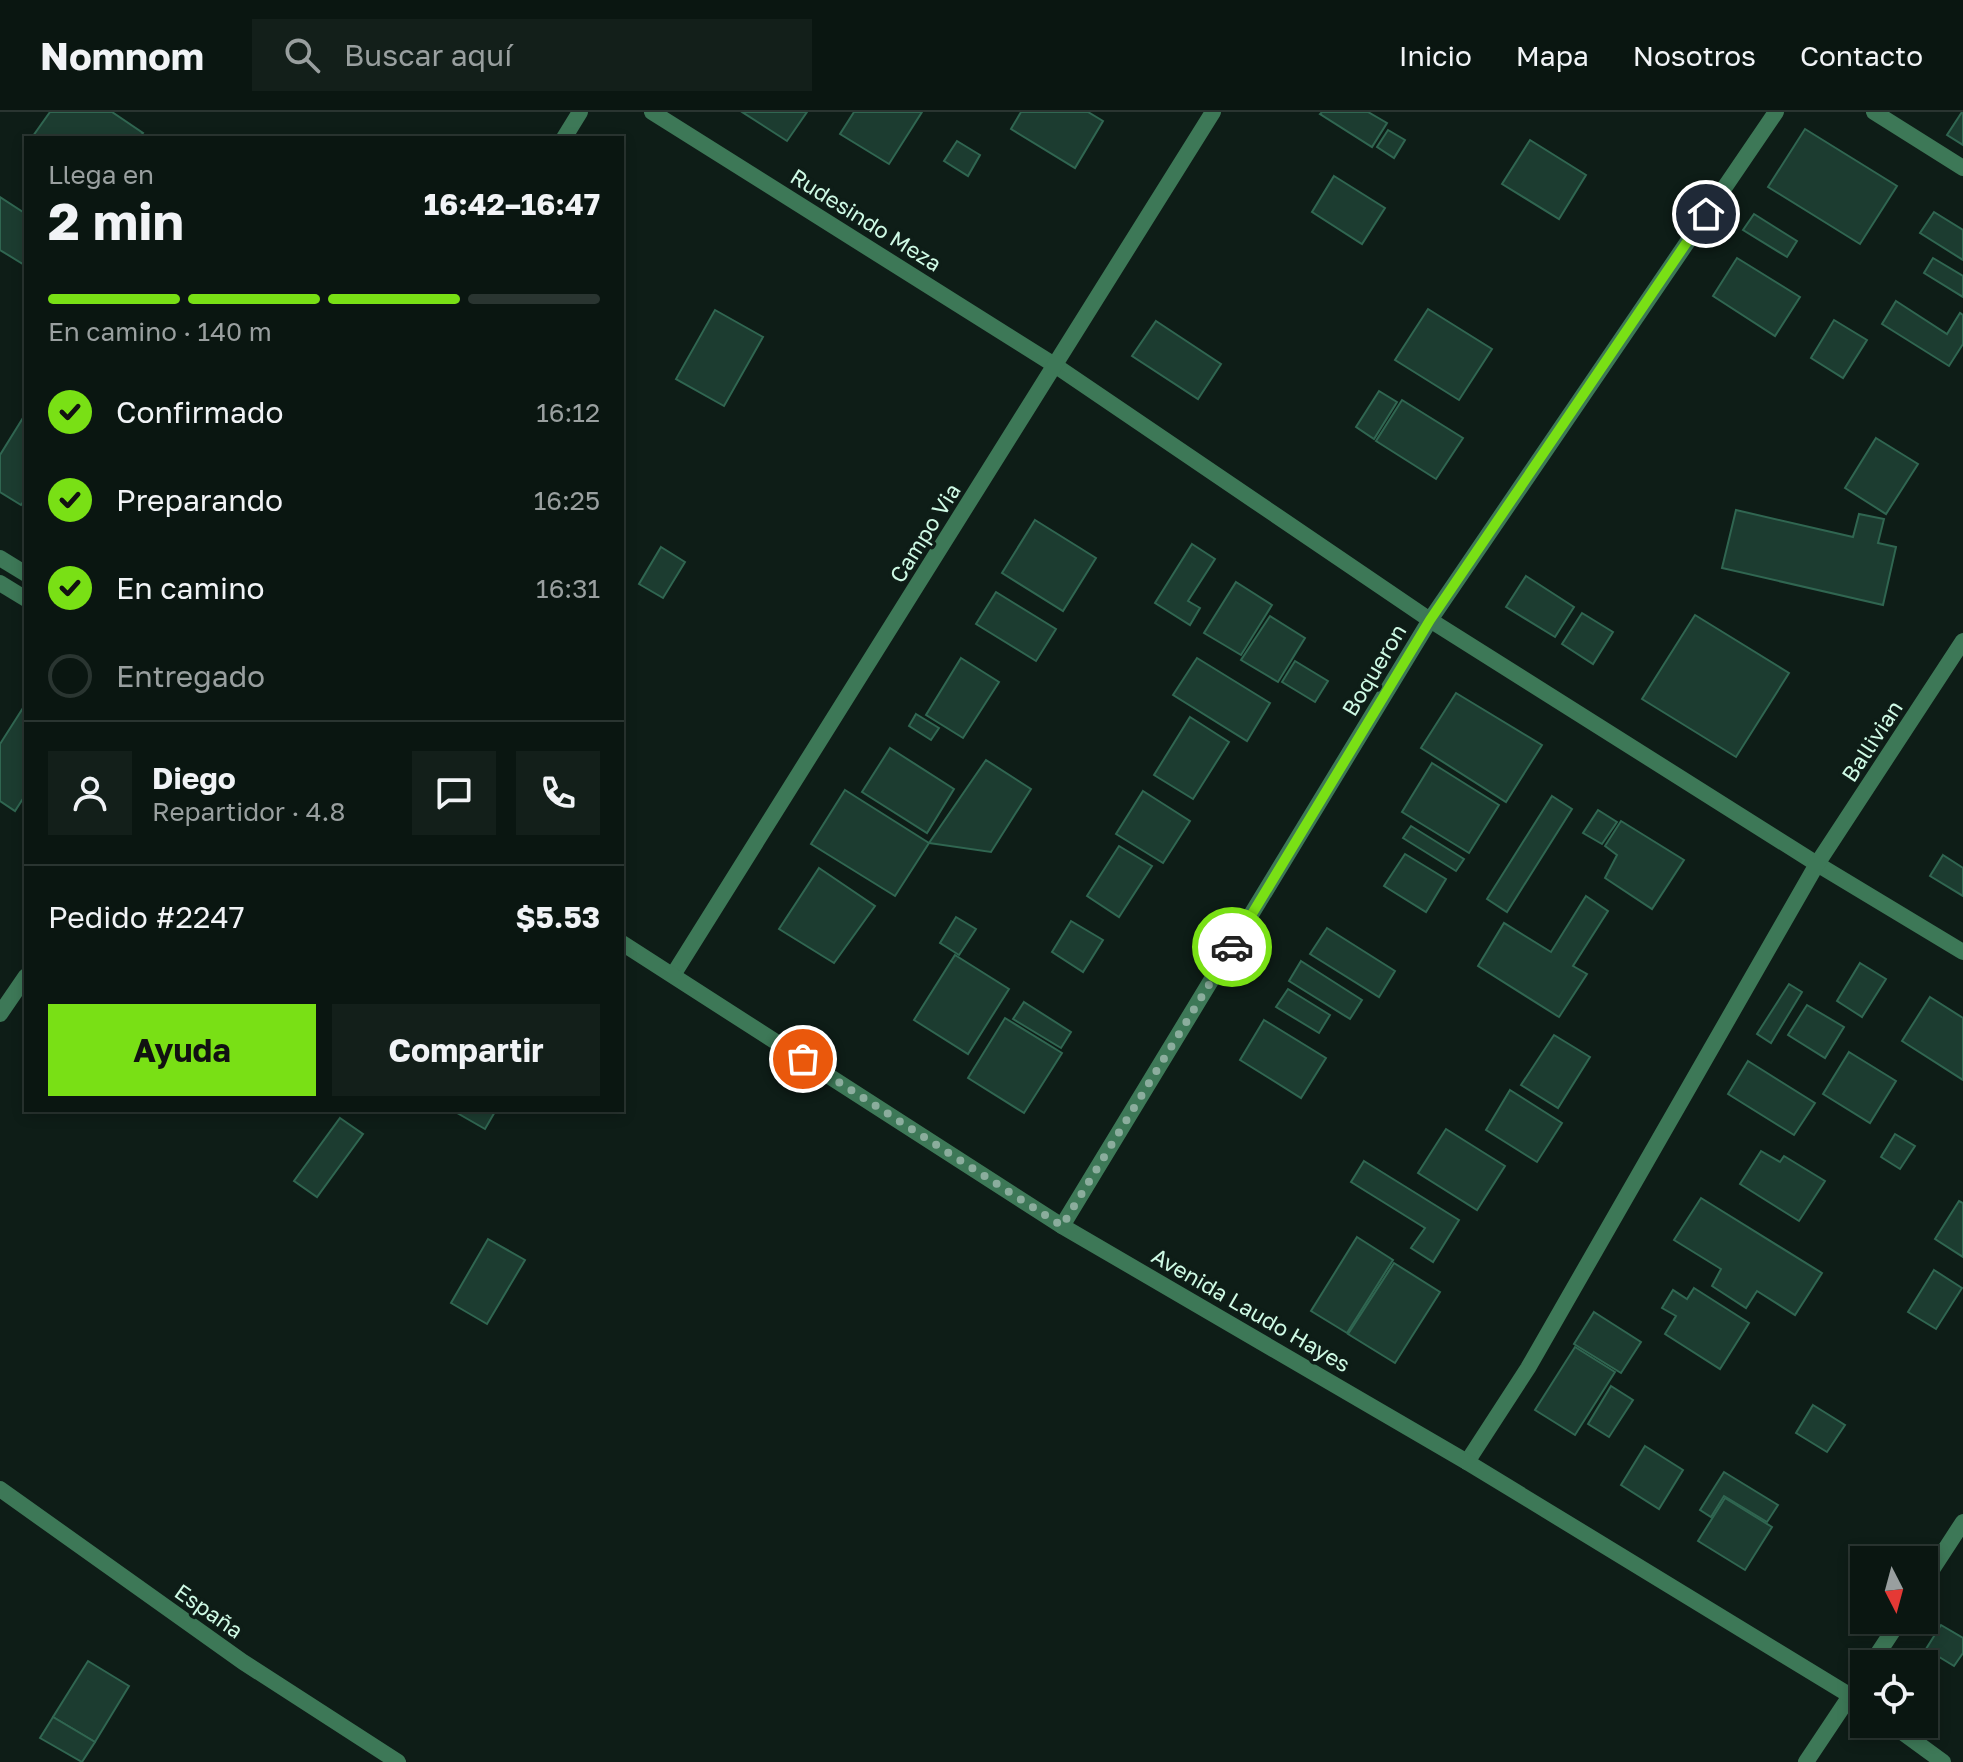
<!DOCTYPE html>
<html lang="es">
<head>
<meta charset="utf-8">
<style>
  :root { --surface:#0a1611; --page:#131f1a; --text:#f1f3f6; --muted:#999f9f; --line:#2a3531; --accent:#79e015 }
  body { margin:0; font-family:"Golos Text",sans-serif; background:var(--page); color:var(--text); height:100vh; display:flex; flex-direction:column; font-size:30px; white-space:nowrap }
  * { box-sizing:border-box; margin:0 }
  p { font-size:26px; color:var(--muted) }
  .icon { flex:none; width:44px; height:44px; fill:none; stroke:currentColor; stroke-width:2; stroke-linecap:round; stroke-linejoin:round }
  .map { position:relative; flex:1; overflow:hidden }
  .drawer { position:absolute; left:24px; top:24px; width:600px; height:976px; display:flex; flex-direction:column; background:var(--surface); border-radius:0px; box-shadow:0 4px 12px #0003,0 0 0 2px var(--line) }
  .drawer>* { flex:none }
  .needle { width:52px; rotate:174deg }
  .controls { position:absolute; left:1850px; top:1434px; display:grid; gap:16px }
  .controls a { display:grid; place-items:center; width:88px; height:88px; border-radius:0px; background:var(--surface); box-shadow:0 4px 12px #0003,0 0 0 2px var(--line); font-size:40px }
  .pin { position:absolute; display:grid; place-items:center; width:68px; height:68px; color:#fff; margin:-34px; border:4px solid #fff; border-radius:50%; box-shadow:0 2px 8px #0007 }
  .courier { position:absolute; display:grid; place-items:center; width:80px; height:80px; margin:-40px; border:6px solid #79e015; border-radius:50%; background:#fff; color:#222; box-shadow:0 2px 10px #0007 }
  .overview em { font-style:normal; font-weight:700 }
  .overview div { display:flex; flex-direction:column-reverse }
  .overview { display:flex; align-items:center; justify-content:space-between; height:136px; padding:0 24px }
  h1 { font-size:52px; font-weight:700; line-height:60px }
  .bar { display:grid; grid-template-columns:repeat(4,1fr); gap:12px 8px; align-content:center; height:96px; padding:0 24px }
  .bar i { height:10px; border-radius:6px; background:var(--line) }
  .bar .active { background:var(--accent) }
  .bar p { grid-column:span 4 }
  .line { display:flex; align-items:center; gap:20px; padding:0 24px; border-top:2px solid var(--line) }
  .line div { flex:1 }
  .round { display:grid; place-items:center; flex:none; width:84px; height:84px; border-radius:0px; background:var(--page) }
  ol { padding:0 24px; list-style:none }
  li { display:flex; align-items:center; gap:24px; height:88px }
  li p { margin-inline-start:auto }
  li .icon { padding:8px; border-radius:50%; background:var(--accent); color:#111; stroke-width:4 }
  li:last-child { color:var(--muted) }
  li i { width:44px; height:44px; border:4px solid var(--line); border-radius:50% }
  .button { display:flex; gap:16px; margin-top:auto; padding:16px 24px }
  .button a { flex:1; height:92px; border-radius:0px; background:var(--accent); color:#111; font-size:32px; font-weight:700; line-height:92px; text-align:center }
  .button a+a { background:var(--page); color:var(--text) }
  header { display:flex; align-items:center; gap:48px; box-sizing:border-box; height:112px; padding:0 40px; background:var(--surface); border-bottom:2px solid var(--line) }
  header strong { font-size:38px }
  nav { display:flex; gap:44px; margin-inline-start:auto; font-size:28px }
  .search { width:560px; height:72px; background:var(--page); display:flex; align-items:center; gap:20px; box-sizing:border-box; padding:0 28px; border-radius:0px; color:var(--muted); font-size:30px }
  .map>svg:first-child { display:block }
  .building { fill:#1c3c30; stroke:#306651; stroke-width:2 }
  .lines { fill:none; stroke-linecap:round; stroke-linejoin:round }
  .service { stroke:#3d7857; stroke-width:16 }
  .minor { stroke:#3d7857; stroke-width:16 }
  .tertiary { stroke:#3d7857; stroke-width:16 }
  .done { stroke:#8bad9d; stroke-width:8; stroke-dasharray:0 14.4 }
  .route { stroke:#79e015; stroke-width:10 }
  .labels { text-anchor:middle; stroke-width:7; stroke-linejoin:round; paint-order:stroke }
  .street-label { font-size:22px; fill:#cffae5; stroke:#0e1d17 }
</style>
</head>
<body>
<header>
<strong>Nomnom</strong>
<div class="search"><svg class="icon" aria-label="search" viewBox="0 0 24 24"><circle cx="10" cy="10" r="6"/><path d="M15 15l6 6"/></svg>Buscar aquí</div>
<nav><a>Inicio</a><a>Mapa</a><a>Nosotros</a><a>Contacto</a></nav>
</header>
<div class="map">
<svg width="1963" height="1650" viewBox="0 0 1963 1650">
  <rect width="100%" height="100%" fill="#0e1d17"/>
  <g class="building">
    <path d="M50 0H112L143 21 139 26H36L33 24Z"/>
    <path d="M742 0H807L787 29Z"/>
    <path d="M854 0H922L889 52 840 22Z"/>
    <path d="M1021 0H1088L1103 9 1075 56 1011 17Z"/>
    <path d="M1322 0H1368L1387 11 1372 35 1320 2Z"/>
    <path d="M1962 0H1963V33L1947 23Z"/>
    <path d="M1805 17 1897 74 1860 132 1768 75Z"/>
    <path d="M1388 18 1405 28 1394 46 1377 35Z"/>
    <path d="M1530 28 1586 63 1559 107 1502 72Z"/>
    <path d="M957 29 980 43 968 64 944 49Z"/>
    <path d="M1334 64 1385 96 1362 132 1312 100Z"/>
    <path d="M0 85 26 102V154L0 138Z"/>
    <path d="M1934 100 1963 118V148L1920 121Z"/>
    <path d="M1754 102 1797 129 1787 145 1743 118Z"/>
    <path d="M1737 146 1800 185 1775 224 1713 184Z"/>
    <path d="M1933 146 1963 164V185L1924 161Z"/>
    <path d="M1896 189 1947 222 1960 201 1963 203V232L1949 254 1882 212Z"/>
    <path d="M1428 197 1492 237 1459 288 1395 248Z"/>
    <path d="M715 198 763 225 724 294 676 267Z"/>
    <path d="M1834 208 1867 228 1843 266 1811 246Z"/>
    <path d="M1156 209 1221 252 1198 287 1132 244Z"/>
    <path d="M1379 279 1397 290 1374 327 1356 315Z"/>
    <path d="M1402 288 1463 326 1436 367 1376 329Z"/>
    <path d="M26 301V386L21 393 0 380V343Z"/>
    <path d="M1876 326 1918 352 1886 402 1845 376Z"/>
    <path d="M1736 398 1853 425 1859 402 1884 407 1878 431 1896 435 1883 493 1722 456Z"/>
    <path d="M1035 408 1096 446 1063 499 1002 461Z"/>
    <path d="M1192 432 1215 447 1188 489 1200 496 1190 513 1155 491Z"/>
    <path d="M661 435 685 450 663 486 639 472Z"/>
    <path d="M1526 464 1574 495 1555 525 1506 495Z"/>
    <path d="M1236 470 1272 493 1241 543 1204 521Z"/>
    <path d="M996 480 1056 517 1036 549 976 512Z"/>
    <path d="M1582 501 1613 520 1593 552 1562 532Z"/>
    <path d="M1695 503 1789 561 1736 645 1642 587Z"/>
    <path d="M1270 504 1305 526 1278 570 1241 548Z"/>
    <path d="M961 546 999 570 963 626 926 603Z"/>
    <path d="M1197 546 1270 591 1247 629 1173 583Z"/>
    <path d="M1295 549 1328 569 1315 590 1282 570Z"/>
    <path d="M1456 581 1542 633 1506 690 1421 636Z"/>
    <path d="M23 596 26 597V682L15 699 0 689V632Z"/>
    <path d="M916 602 939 616 931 628 909 614Z"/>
    <path d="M1190 605 1229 630 1193 687 1154 663Z"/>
    <path d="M890 636 954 677 927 721 862 680Z"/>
    <path d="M986 648 1031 677 991 740 929 731Z"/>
    <path d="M1432 651 1499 693 1469 741 1402 700Z"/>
    <path d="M845 678 929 731 895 784 811 732Z"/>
    <path d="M1143 679 1190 709 1163 751 1116 722Z"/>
    <path d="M1552 684 1572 697 1507 800 1487 787Z"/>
    <path d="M1598 698 1617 710 1602 732 1583 721Z"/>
    <path d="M1621 709 1684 748 1652 797 1605 766 1617 743 1605 734Z"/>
    <path d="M1411 714 1464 747 1456 759 1403 726Z"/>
    <path d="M1119 734 1152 754 1119 805 1087 784Z"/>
    <path d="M1405 742 1446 767 1426 800 1384 774Z"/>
    <path d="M1943 743 1963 756V784L1930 764Z"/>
    <path d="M819 756 875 794 834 851 779 817Z"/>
    <path d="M1586 784 1608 799 1573 854 1587 862 1559 905 1478 854 1504 811 1551 840Z"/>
    <path d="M956 805 976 817 959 843 940 831Z"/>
    <path d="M1071 809 1103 828 1083 860 1052 840Z"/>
    <path d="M1327 816 1395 859 1379 885 1310 842Z"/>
    <path d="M955 843 1009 877 968 942 914 908Z"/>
    <path d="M1301 849 1362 888 1350 907 1289 869Z"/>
    <path d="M1860 851 1886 867 1862 905 1837 889Z"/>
    <path d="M1789 872 1802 880 1771 931 1757 922Z"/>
    <path d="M1288 877 1330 903 1319 921 1276 895Z"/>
    <path d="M1930 885 1963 906V968L1902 929Z"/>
    <path d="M1024 890 1071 920 1061 936 1013 907Z"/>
    <path d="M1807 893 1844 915 1825 946 1788 923Z"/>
    <path d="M1005 906 1062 941 1024 1001 968 966Z"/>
    <path d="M1264 908 1326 946 1301 986 1240 948Z"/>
    <path d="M1554 923 1590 945 1558 996 1521 973Z"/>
    <path d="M1849 940 1896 969 1870 1011 1823 982Z"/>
    <path d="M1748 949 1815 991 1794 1023 1728 982Z"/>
    <path d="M1510 978 1562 1011 1537 1050 1486 1018Z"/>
    <path d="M452 998H496L485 1017Z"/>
    <path d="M340 1006 363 1022 317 1085 294 1069Z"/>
    <path d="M1446 1017 1505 1054 1477 1098 1418 1061Z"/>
    <path d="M1895 1022 1915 1034 1900 1057 1881 1045Z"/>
    <path d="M1761 1039 1780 1050 1784 1044 1825 1069 1799 1109 1740 1072Z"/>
    <path d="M1364 1049 1459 1108 1433 1150 1411 1136 1425 1116 1351 1070Z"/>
    <path d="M1701 1086 1822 1161 1795 1203 1757 1179 1746 1196 1712 1174 1721 1157 1674 1128Z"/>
    <path d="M1959 1089 1963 1091V1145L1935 1127Z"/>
    <path d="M1357 1125 1393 1148 1347 1221 1311 1199Z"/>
    <path d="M488 1127 525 1148 487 1212 451 1191Z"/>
    <path d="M1394 1151 1440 1180 1395 1251 1348 1222Z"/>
    <path d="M1934 1158 1962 1176 1936 1217 1908 1200Z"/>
    <path d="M1694 1176 1749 1211 1720 1257 1665 1222 1676 1204 1662 1196 1673 1178 1687 1187Z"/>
    <path d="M1594 1200 1641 1230 1621 1261 1574 1232Z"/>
    <path d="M1575 1235 1615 1260 1575 1323 1535 1298Z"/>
    <path d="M1611 1274 1633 1288 1609 1325 1588 1312Z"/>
    <path d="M1813 1293 1845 1313 1827 1340 1796 1321Z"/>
    <path d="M1645 1334 1683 1358 1659 1397 1621 1373Z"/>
    <path d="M1724 1360 1778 1393 1767 1410 1724 1384 1711 1405 1700 1398Z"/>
    <path d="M1725 1386 1772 1415 1745 1458 1698 1429Z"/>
    <path d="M1941 1513 1963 1526V1541L1954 1554 1926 1537Z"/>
    <path d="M88 1549 129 1574 95 1630 53 1605Z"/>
    <path d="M53 1605 95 1630 82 1650 40 1626Z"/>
  </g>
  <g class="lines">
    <path class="service" d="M1430 508 1817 752 1963 840"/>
    <g class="minor">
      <path d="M652 0 1056 254 1430 508"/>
      <path d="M1874 0 1963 56"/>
      <path d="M564 26 580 0"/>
      <path d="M673 863 1213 0"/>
      <path d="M0 902 26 864"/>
      <path d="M1062 1114 1430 508 1776 0"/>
      <path d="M1467 1350 1528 1256 1817 752 1963 529"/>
      <path d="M0 1377 243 1550 398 1650"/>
      <path d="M1924 1470 1963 1410"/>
      <path d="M1871 1552 1900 1508"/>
      <path d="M1806 1650 1864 1563"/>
    </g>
    <g class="tertiary">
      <path d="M0 446 26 462"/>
      <path d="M0 471 26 487"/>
      <path d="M622 831 1062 1114 1467 1350 1864 1592"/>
      <path d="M1891 1612 1943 1650"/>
    </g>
  </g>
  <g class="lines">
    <path class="done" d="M803 947 1062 1114 1232 835"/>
    <path class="route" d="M1232 835 1430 508 1706 102"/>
  </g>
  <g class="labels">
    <g class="street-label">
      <text transform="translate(866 108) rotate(32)" y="8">Rudesindo Meza</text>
      <text transform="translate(925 421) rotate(-58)" y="8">Campo Via</text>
      <text transform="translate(1374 558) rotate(-59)" y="8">Boqueron</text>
      <text transform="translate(1872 629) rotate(-57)" y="8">Ballivian</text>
      <text transform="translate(1251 1198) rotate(30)" y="8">Avenida Laudo Hayes</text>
      <text transform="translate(209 1499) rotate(35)" y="8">España</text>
    </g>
  </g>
</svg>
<div class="controls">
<a><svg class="needle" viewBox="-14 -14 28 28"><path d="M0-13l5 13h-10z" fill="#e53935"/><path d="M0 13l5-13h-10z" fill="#999f9f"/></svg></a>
<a><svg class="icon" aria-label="locate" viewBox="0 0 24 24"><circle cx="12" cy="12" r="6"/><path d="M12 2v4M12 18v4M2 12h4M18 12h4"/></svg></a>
</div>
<div class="pin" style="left:803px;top:947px;background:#ea580c"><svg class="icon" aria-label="bag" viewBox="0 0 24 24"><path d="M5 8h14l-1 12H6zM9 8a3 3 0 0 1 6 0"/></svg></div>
<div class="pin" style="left:1706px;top:102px;background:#1f2937"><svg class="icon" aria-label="home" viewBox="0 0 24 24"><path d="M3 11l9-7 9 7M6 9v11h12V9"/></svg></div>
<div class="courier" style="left:1232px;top:835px"><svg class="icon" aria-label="car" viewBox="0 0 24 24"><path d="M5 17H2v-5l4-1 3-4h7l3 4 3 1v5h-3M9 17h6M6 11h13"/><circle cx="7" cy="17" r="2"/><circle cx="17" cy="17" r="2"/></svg></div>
<section class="drawer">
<div class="overview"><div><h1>2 min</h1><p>Llega en</p></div><em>16:42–16:47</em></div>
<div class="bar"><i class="active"></i><i class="active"></i><i class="active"></i><i></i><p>En camino · 140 m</p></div>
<ol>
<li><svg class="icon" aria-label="check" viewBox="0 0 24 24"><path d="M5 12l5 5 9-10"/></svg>Confirmado<p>16:12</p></li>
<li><svg class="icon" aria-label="check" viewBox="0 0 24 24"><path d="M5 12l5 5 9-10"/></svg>Preparando<p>16:25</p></li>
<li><svg class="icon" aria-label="check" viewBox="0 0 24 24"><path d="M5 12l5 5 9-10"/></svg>En camino<p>16:31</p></li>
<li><i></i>Entregado</li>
</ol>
<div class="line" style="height:144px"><a class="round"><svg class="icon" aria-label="person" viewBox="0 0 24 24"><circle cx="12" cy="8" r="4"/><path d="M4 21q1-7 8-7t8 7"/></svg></a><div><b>Diego</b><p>Repartidor · 4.8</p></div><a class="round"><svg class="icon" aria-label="chat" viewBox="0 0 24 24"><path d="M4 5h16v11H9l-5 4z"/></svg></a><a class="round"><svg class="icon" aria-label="phone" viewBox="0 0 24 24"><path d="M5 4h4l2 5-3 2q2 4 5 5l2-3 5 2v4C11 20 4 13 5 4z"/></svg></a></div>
<div class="line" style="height:104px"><div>Pedido #2247</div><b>$5.53</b></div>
<div class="button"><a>Ayuda</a><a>Compartir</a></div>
</section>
</div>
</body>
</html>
